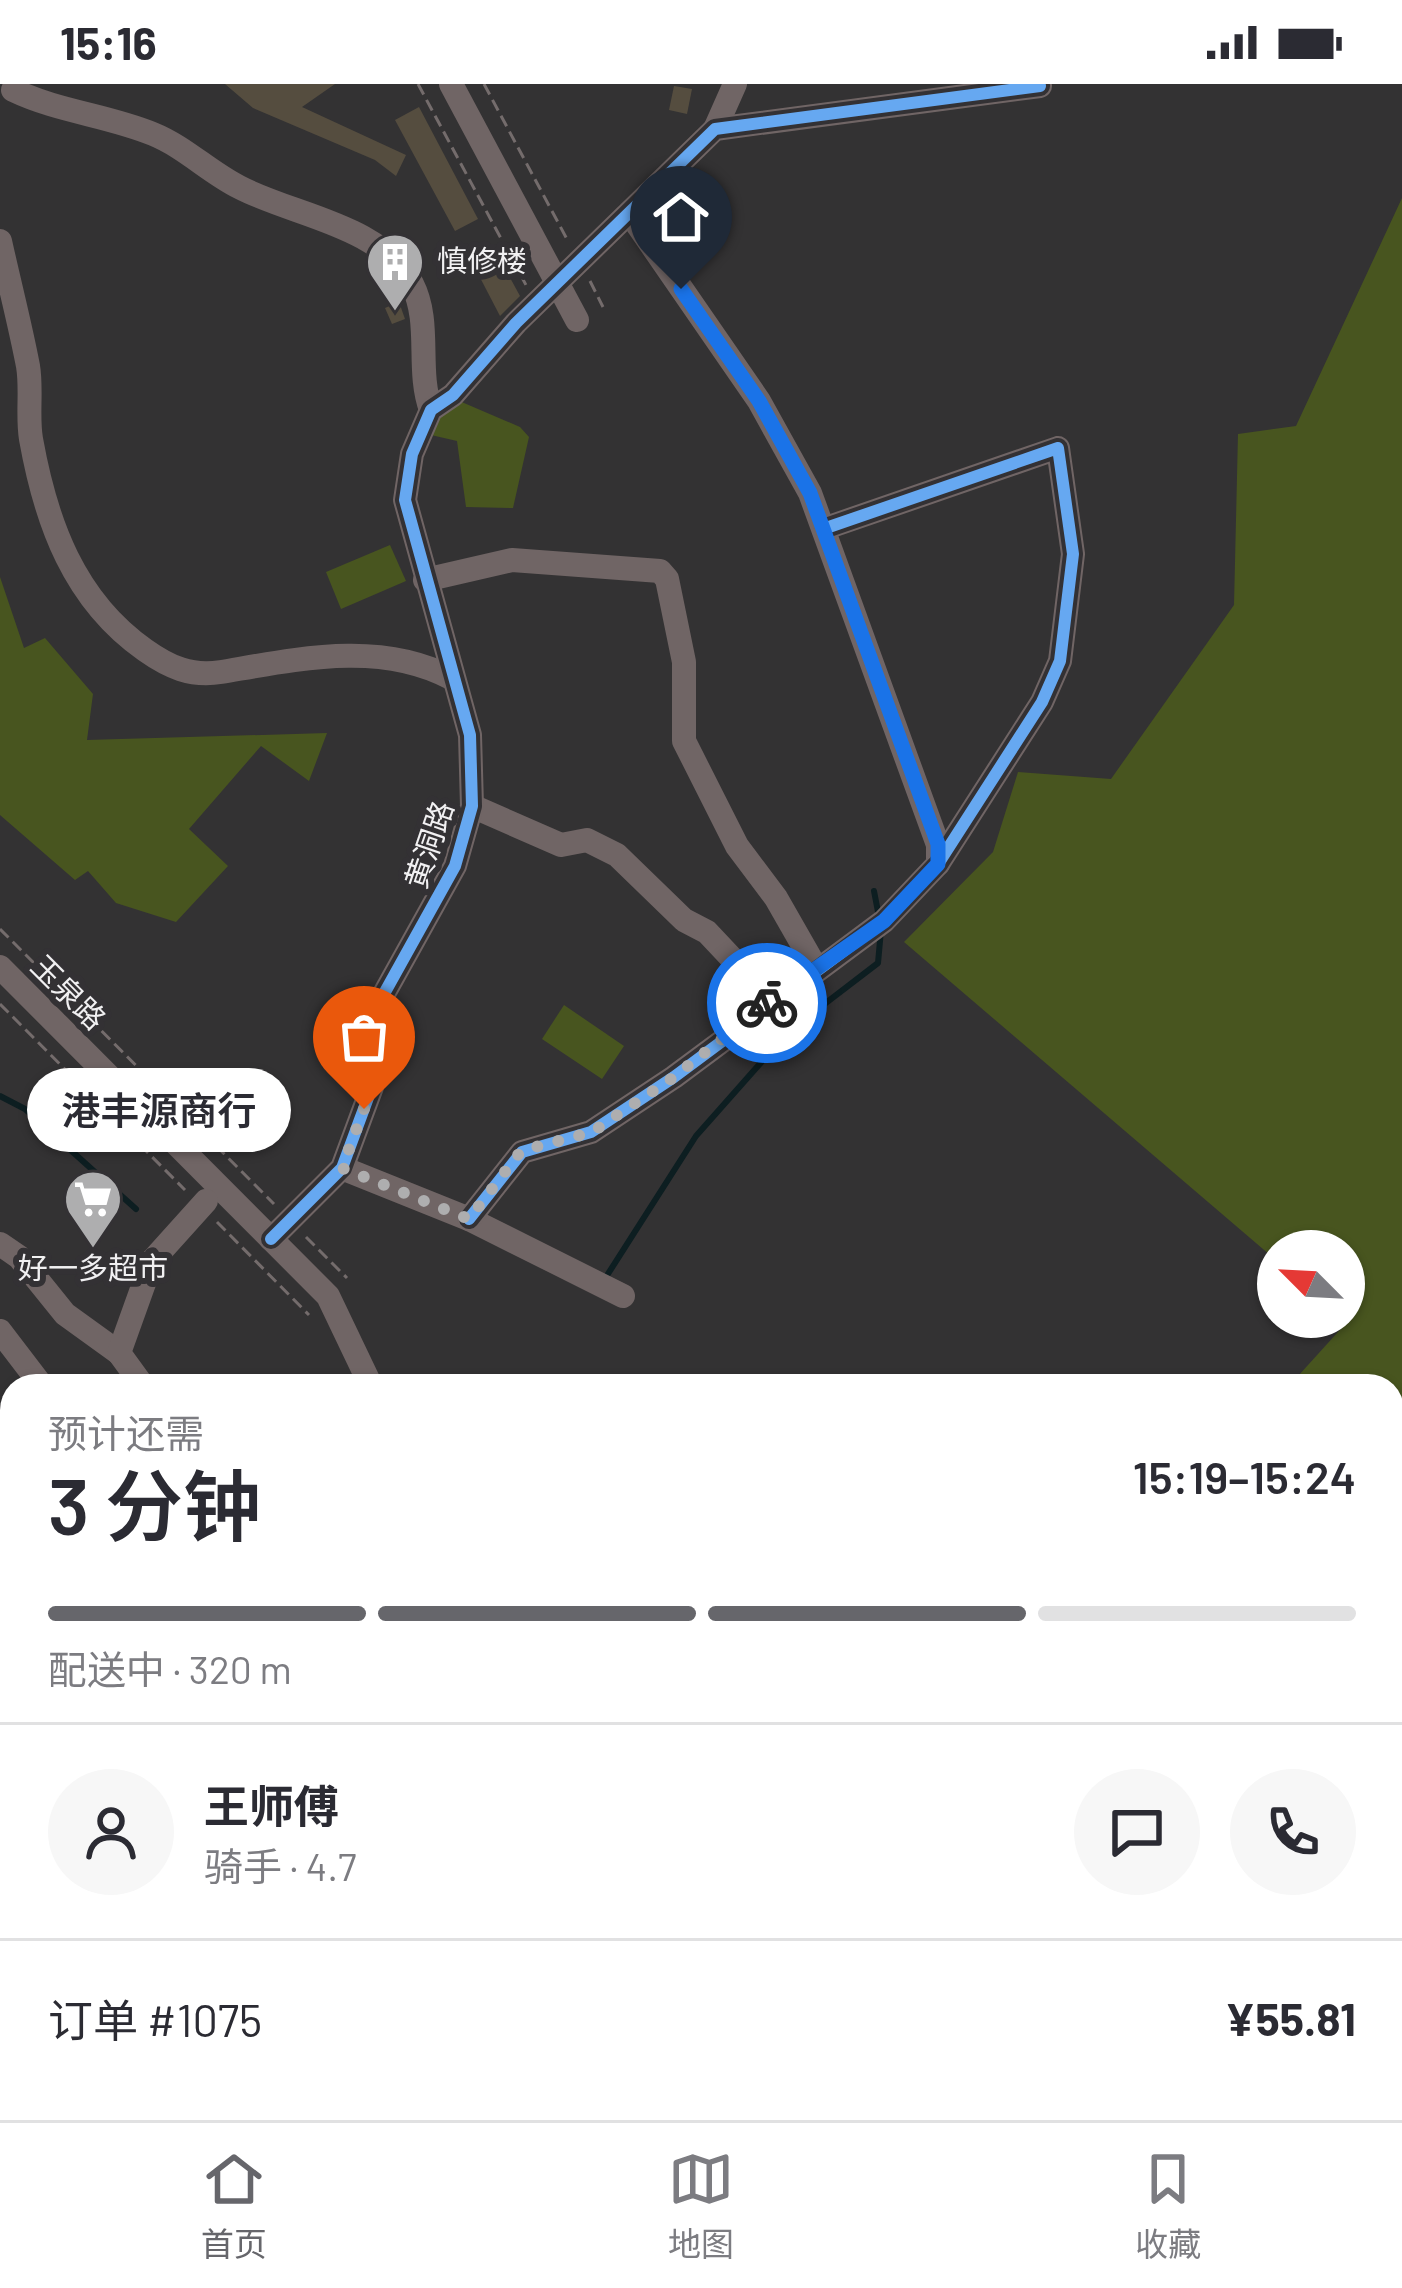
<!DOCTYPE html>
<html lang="zh">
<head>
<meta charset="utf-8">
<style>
  :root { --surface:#fff; --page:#f7f7f7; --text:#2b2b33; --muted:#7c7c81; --line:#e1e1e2; --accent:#66666b }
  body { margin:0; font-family:Barlow,"Noto Sans SC",sans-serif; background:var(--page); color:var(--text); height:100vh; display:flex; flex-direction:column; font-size:45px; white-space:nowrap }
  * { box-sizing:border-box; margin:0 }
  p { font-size:39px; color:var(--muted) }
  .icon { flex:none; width:66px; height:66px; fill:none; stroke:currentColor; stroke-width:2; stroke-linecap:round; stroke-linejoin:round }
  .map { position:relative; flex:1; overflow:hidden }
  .drawer { position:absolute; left:0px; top:1290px; width:1404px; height:747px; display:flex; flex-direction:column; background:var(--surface); border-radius:36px 36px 0 0; box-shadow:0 3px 9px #0004 }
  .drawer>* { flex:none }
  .needle { width:78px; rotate:294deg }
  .tools { position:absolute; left:1257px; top:1146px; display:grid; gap:24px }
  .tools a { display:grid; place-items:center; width:108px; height:108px; border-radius:50%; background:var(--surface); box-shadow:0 3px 9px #0004; font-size:60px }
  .pin { position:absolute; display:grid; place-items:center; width:102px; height:102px; color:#fff; margin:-123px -51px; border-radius:50% 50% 50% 0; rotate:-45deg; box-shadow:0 0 12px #0007 }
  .pin .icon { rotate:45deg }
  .courier { position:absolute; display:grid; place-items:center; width:120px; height:120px; margin:-60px; border:9px solid #1a73e8; border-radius:50%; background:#fff; color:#222; box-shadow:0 3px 15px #0007 }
  .bubble { position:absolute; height:84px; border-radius:42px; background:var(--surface); box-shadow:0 3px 9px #0004; font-size:39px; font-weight:600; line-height:84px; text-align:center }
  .overview em { font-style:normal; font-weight:600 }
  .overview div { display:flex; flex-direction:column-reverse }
  .overview { display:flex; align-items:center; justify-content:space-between; height:204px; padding:0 48px }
  h1 { font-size:78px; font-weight:600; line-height:90px }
  .bar { display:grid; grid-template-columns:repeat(4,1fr); gap:18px 12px; align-content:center; height:144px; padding:0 48px }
  .bar i { height:15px; border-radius:9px; background:var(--line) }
  .bar .current { background:var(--accent) }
  .bar p { grid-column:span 4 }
  .line { display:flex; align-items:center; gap:30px; padding:0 48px; border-top:3px solid var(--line) }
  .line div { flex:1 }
  .round { display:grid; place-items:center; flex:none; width:126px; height:126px; border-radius:63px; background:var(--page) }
  .status { display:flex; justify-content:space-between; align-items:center; height:84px; padding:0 60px; background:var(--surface); direction:ltr }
  .status svg { height:33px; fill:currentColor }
  .dock { display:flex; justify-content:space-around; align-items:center; height:168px; border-top:3px solid var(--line); background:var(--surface); font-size:33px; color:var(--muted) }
  .dock a { display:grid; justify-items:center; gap:6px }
  .dock .current { color:var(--accent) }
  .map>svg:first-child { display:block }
  .green { fill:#48551f }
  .water { fill:#0d1e21 }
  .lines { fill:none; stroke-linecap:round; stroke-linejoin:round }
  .stream { stroke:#0d1e21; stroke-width:6 }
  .building { fill:#554d3f }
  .path { stroke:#746c6c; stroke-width:3; stroke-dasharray:12 6; stroke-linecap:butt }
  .minor { stroke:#706565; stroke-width:24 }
  .cycleway-casing { stroke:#333134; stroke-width:20 }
  .cycleway { stroke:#66a8f1; stroke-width:12 }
  .done { stroke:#aeaeaf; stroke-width:12; stroke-dasharray:0 21.6 }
  .route { stroke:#1a73e8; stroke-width:15 }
  .labels { text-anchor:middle; stroke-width:12; stroke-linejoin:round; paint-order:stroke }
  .poi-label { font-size:30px; fill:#f1f0f2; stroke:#333134; text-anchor:start }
  .street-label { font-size:30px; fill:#f1f0f2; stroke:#333134 }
</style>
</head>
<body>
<div class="status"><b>15:16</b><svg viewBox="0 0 49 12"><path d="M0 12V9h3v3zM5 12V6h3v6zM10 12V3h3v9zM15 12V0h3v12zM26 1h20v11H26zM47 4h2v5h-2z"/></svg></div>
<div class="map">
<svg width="1402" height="2036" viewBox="0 0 1402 2036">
  <rect width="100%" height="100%" fill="#333233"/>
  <g class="green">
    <path d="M1402 114V1752L1392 1746V1302H1289L1347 1238 1344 1167H1278V1178L904 858 993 768 1018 688 1111 695 1234 521 1238 350 1296 342Z"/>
    <path d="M457 316 520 343 529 353 513 424 466 423 457 357 431 351 436 332Z"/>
    <path d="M390 461 406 497 341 525 326 488Z"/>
    <path d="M0 493 24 564 45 554 93 610 87 656 327 649 309 697 261 662 189 745 228 782 176 838 116 819 88 787 75 796 0 731Z"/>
    <path d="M564 921 624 962 602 995 542 955Z"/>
    <path d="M12 1357V1419L0 1396V1364Z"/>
    <path d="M12 1459V1766L0 1778V1460Z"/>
    <path d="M143 2025H363L362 2036H133Z"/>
    <path d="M556 2025H908L907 2036H553Z"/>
  </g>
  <g class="water">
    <path d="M12 1808V1999L0 2012V1820Z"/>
    <path d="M1392 1849 1402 1857V2036H1265L1263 2025H1392Z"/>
  </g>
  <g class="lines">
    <g class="stream">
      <path d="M874 807 879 833"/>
      <path d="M0 1012 25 1025 136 1125"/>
      <path d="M606 1193 696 1052 788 948 878 879 881 846"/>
    </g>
  </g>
  <g class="building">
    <path d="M225 0H335L302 23 406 71 396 92 375 76 253 24Z"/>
    <path d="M674 2 692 5 687 30 669 26Z"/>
    <path d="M419 23 478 135 455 147 395 36Z"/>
    <path d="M497 170 520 212 500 232 474 182Z"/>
    <path d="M399 218 405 235 392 240 385 224Z"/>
  </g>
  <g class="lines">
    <g class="path">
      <path d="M418 0 526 201"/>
      <path d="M484 0 568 157"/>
      <path d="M590 197 603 223"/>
      <path d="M0 845 274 1120"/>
      <path d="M0 920 185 1106"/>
      <path d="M217 1138 309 1231"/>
      <path d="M306 1153 347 1194"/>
      <path d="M1392 1835 1402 1843"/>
      <path d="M1249 2025 1252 2036"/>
    </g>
    <g class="minor">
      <path d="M451 0 577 236"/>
      <path d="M13 6C59 28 107 31 153 50 185 63 209 88 239 103 294 132 380 140 412 200 432 239 416 285 431 326"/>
      <path d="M715 45 735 0"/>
      <path d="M630 130 759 317 810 409 938 761V780"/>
      <path d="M0 157C9 198 20 240 28 282 32 306 27 331 31 355 46 439 74 516 145 566 169 583 191 593 221 588 298 575 381 556 453 595"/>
      <path d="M425 496 512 476 660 487 667 495 684 578V657L737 762 776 814 816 884"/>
      <path d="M472 722 561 761 587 756 617 771 684 836 707 848 771 916"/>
      <path d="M0 883 328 1212 371 1302"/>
      <path d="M342 1084 469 1135 623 1212"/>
      <path d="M469 1135 522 1068 591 1048 674 993 884 837 938 780 1042 618 1060 577 1073 470 1058 364 826 444"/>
      <path d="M271 1155 342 1084 372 1003 380 917 455 782 472 722 470 651 405 416 412 370 431 326 453 311 516 239 715 45 1040 2"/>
      <path d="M0 1160 19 1173 65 1230 119 1269"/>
      <path d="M0 1247 42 1302"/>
      <path d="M143 1302 119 1269 152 1177 206 1117"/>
      <path d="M1392 1770 1402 1777"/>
      <path d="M0 1783 12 1771"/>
      <path d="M1197 2025 1201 2036"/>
      <path d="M10 2036 20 2025"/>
    </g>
    <g class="cycleway-casing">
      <g id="cycleway">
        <path d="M469 1135 522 1068 591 1048 674 993 884 837 938 780 1042 618 1060 577 1073 470 1058 364 826 444"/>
        <path d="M271 1155 342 1084 372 1003 380 917 455 782 472 722 470 651 405 416 412 370 431 326 453 311 516 239 715 45 1040 2"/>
      </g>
    </g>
    <use href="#cycleway" class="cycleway"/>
  </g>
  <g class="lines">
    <path class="done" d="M364 1025 342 1084 469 1135 521 1067 592 1048 674 993 767 919"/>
    <path class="route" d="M681 205 759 317 810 409 938 760V780L884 837 767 919"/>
  </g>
  <defs>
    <g id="building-pin" transform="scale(3)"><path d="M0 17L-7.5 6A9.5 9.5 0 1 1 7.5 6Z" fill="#aeaeaf" stroke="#333134"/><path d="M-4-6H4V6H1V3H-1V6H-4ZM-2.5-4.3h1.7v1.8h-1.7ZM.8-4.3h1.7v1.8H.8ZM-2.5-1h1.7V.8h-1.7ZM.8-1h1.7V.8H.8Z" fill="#fff"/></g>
    <g id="supermarket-pin" transform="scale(3)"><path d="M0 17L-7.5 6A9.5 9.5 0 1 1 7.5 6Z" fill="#aeaeaf" stroke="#333134"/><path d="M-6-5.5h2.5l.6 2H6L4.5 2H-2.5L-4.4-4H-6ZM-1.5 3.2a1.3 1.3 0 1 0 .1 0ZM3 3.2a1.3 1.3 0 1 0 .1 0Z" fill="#fff"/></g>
  </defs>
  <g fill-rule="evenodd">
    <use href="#building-pin" x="395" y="178"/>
    <use href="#supermarket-pin" x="93" y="1115"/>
  </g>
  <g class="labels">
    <g class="poi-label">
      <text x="437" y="188">慎修楼</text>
      <text x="93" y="1195" text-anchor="middle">好一多超市</text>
    </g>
    <g class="street-label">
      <text transform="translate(430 761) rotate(-71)" y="10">黄洞路</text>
      <text transform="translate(68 909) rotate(45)" y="10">玉泉路</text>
    </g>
  </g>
</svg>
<div class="tools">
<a><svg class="needle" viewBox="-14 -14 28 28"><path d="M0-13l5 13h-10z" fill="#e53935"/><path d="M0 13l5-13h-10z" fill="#7c7c81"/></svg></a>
</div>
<div class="pin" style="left:364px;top:1025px;background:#ea580c"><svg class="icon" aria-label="bag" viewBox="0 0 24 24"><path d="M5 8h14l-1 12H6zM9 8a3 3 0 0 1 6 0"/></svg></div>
<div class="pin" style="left:681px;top:205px;background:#1f2937"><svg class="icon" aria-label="home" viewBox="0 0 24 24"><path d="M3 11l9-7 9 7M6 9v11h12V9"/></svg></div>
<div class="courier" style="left:767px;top:919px"><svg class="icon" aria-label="bike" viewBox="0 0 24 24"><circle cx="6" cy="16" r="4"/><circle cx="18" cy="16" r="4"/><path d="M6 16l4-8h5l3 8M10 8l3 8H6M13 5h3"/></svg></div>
<div class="bubble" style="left:27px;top:984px;width:264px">港丰源商行</div>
<section class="drawer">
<div class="overview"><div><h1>3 分钟</h1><p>预计还需</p></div><em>15:19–15:24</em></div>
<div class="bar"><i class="current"></i><i class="current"></i><i class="current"></i><i></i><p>配送中 · 320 m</p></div>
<div class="line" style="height:216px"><a class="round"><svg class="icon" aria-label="person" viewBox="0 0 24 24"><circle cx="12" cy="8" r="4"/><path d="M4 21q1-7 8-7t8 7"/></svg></a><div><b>王师傅</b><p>骑手 · 4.7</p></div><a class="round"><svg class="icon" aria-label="chat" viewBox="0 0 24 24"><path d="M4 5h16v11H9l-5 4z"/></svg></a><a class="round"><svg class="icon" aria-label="phone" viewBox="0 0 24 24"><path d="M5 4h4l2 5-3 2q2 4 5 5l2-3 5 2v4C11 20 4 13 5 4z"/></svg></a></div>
<div class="line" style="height:156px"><div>订单 #1075</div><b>¥55.81</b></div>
</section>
</div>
<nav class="dock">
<a class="current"><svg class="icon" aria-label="home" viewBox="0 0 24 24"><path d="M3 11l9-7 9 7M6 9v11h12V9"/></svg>首页</a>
<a><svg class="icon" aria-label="map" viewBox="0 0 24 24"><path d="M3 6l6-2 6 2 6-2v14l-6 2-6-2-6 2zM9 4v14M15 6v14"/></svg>地图</a>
<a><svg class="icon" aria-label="saved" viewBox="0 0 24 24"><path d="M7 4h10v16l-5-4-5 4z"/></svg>收藏</a>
</nav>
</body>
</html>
